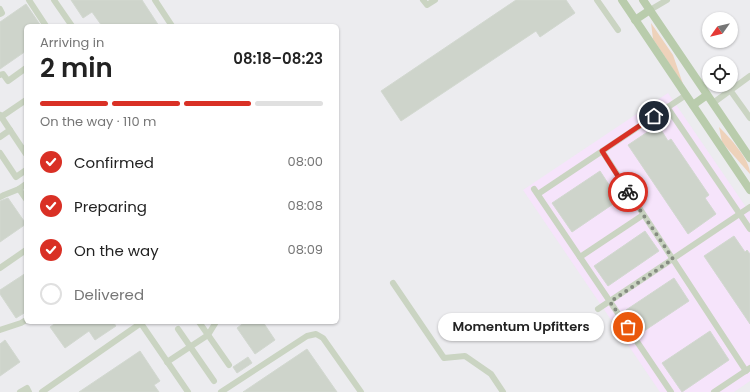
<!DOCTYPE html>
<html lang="en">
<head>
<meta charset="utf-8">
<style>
  :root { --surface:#fff; --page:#f2f2f2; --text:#222; --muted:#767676; --line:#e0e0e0; --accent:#d93025 }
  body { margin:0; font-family:Poppins,sans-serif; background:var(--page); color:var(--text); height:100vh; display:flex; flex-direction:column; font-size:15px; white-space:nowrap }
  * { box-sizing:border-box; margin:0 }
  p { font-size:13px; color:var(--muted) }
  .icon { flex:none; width:22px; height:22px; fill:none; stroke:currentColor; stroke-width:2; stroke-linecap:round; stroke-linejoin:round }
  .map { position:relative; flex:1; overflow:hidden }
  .drawer { position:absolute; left:24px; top:24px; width:315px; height:300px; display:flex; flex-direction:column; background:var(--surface); border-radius:6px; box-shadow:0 1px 3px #0004 }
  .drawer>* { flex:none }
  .needle { width:26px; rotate:236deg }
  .tools { position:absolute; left:702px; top:12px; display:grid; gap:8px }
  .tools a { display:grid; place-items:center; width:36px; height:36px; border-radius:50%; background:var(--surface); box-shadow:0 1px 3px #0004; font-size:20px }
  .pin { position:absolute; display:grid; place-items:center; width:34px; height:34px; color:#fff; margin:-17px; border:2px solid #fff; border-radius:50%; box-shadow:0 1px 4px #0007 }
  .courier { position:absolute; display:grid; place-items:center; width:40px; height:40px; margin:-20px; border:3px solid #d93025; border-radius:50%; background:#fff; color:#222; box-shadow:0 1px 5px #0007 }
  .bubble { position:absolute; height:28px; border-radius:14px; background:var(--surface); box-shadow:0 1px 3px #0004; font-size:13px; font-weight:600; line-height:28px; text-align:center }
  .headline em { font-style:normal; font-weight:600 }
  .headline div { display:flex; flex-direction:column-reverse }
  .headline { display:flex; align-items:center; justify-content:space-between; height:68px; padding:0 16px }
  h1 { font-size:26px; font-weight:600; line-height:30px }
  .bar { display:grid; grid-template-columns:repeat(4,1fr); gap:6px 4px; align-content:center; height:48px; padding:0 16px }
  .bar i { height:5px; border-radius:3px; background:var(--line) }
  .bar .selected { background:var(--accent) }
  .bar p { grid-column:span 4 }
  ol { padding:0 16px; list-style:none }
  li { display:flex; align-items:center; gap:12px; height:44px }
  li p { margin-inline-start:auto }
  li .icon { padding:4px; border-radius:50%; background:var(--accent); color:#fff; stroke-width:4 }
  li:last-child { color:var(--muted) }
  li i { width:22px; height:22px; border:2px solid var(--line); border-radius:50% }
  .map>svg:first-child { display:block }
  .commercial { fill:#f6e4fb }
  .green { fill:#eed2ba }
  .building { fill:#ced4cb; stroke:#d2d8d0 }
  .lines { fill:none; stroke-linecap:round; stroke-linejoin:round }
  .minor { stroke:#cad4c2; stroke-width:6 }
  .major { stroke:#b9ccac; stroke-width:8 }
  .done { stroke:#858c80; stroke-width:4; stroke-dasharray:0 7.2 }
  .route { stroke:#d93025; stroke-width:5 }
</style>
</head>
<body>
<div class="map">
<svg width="750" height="392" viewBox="0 0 750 392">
  <rect width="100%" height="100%" fill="#ececef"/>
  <path class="commercial" d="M668 93 750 213V381L734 392H660L523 190Z"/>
  <g class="green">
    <path d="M651 23 673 55 683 84 653 39Z"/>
    <path d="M719 127C729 137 750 159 750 174L727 148 722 142Z"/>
  </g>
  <g class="building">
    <path d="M71 0H142L159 26H102L92 12 83 18Z"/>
    <path d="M516 0H566L575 13 540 37 536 31 401 121 381 91Z"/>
    <path d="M26 4 41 26H26V51L0 69V22Z"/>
    <path d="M658 125 668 141 671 139 709 195 705 198 716 214 688 234 628 145Z"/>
    <path d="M600 171 619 200 572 232 552 203Z"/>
    <path d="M8 198 26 224 0 242V201Z"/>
    <path d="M645 231 659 251 608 286 594 266Z"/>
    <path d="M734 236 745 252 747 250 750 254V324L704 256Z"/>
    <path d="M26 273V312L16 318 0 294V290Z"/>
    <path d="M674 278 689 301 641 333 626 310Z"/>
    <path d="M57 322H113L116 326 95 340 89 331 65 348 50 327Z"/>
    <path d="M245 322H263L275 340 255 354 237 328Z"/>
    <path d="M710 331 729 360 682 392 662 363Z"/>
    <path d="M5 340 20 362 0 376V344Z"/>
    <path d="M307 349 337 392H243Z"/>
    <path d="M140 351 160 381 154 385 159 392H79Z"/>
    <path d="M248 357 252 363 237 373 233 367Z"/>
  </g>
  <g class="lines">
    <g class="minor">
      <path d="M29 0 46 26"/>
      <path d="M54 0 72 26"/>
      <path d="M155 0 172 26"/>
      <path d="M423 0 427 5 435 0"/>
      <path d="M597 0 618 30"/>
      <path d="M0 9 2 13 0 14"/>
      <path d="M650 10 667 0"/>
      <path d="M0 75 3 74 8 81 26 68"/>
      <path d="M730 90 750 118"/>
      <path d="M713 103 750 76"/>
      <path d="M667 107 750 229"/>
      <path d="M0 115 26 154"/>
      <path d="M1 117 26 100"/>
      <path d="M0 137 10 130"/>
      <path d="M602 151 746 371"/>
      <path d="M0 153 16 177 26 170"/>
      <path d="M26 184 19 189 26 199"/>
      <path d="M534 189 671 392"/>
      <path d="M538 194 686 95"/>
      <path d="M0 197 4 195 19 189"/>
      <path d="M580 257 643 215"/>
      <path d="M0 268 26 250"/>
      <path d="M393 283 444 358 465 356 491 374 503 392"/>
      <path d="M598 309 750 207"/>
      <path d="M140 322 188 392"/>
      <path d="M199 322 229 365"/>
      <path d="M178 329 214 381"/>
      <path d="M0 330 21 323 26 320"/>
      <path d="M167 362 208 335 216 322"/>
      <path d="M20 392 27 388 29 392"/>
      <path d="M42 392 141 323"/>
      <path d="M221 392 307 336 316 334 323 338 361 392"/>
      <path d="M714 392 750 368"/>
    </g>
    <g class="major">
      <path d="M622 0 750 190"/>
      <path d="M643 0 750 158"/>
      <path d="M635 20 650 10"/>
      <path d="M693 105 707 95"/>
    </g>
  </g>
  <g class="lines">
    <path class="done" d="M628 327 610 302 673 259 628 192"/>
    <path class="route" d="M628 192 602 151 654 116"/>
  </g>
</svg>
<div class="tools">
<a><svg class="needle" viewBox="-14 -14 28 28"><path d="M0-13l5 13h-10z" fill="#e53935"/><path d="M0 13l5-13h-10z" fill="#767676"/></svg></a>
<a><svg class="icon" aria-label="locate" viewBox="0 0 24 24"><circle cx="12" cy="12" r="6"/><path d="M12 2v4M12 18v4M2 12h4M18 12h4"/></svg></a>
</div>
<div class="pin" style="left:628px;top:327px;background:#ea580c"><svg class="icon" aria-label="bag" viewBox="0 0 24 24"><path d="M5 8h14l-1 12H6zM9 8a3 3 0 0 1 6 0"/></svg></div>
<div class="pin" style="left:654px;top:116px;background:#1f2937"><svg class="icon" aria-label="home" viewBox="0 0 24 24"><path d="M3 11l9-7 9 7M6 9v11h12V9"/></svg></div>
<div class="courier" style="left:628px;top:192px"><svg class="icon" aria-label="bike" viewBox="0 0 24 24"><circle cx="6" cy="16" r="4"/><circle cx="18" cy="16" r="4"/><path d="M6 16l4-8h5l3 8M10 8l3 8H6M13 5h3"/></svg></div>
<div class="bubble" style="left:438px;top:313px;width:166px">Momentum Upfitters</div>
<section class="drawer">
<div class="headline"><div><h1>2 min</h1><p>Arriving in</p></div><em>08:18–08:23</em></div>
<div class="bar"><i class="selected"></i><i class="selected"></i><i class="selected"></i><i></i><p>On the way · 110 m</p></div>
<ol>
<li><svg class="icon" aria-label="check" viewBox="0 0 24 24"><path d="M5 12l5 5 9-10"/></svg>Confirmed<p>08:00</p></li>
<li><svg class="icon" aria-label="check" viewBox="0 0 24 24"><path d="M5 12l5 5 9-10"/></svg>Preparing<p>08:08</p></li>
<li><svg class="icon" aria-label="check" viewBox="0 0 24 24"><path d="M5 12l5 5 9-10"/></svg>On the way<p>08:09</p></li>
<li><i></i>Delivered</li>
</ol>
</section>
</div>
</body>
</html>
